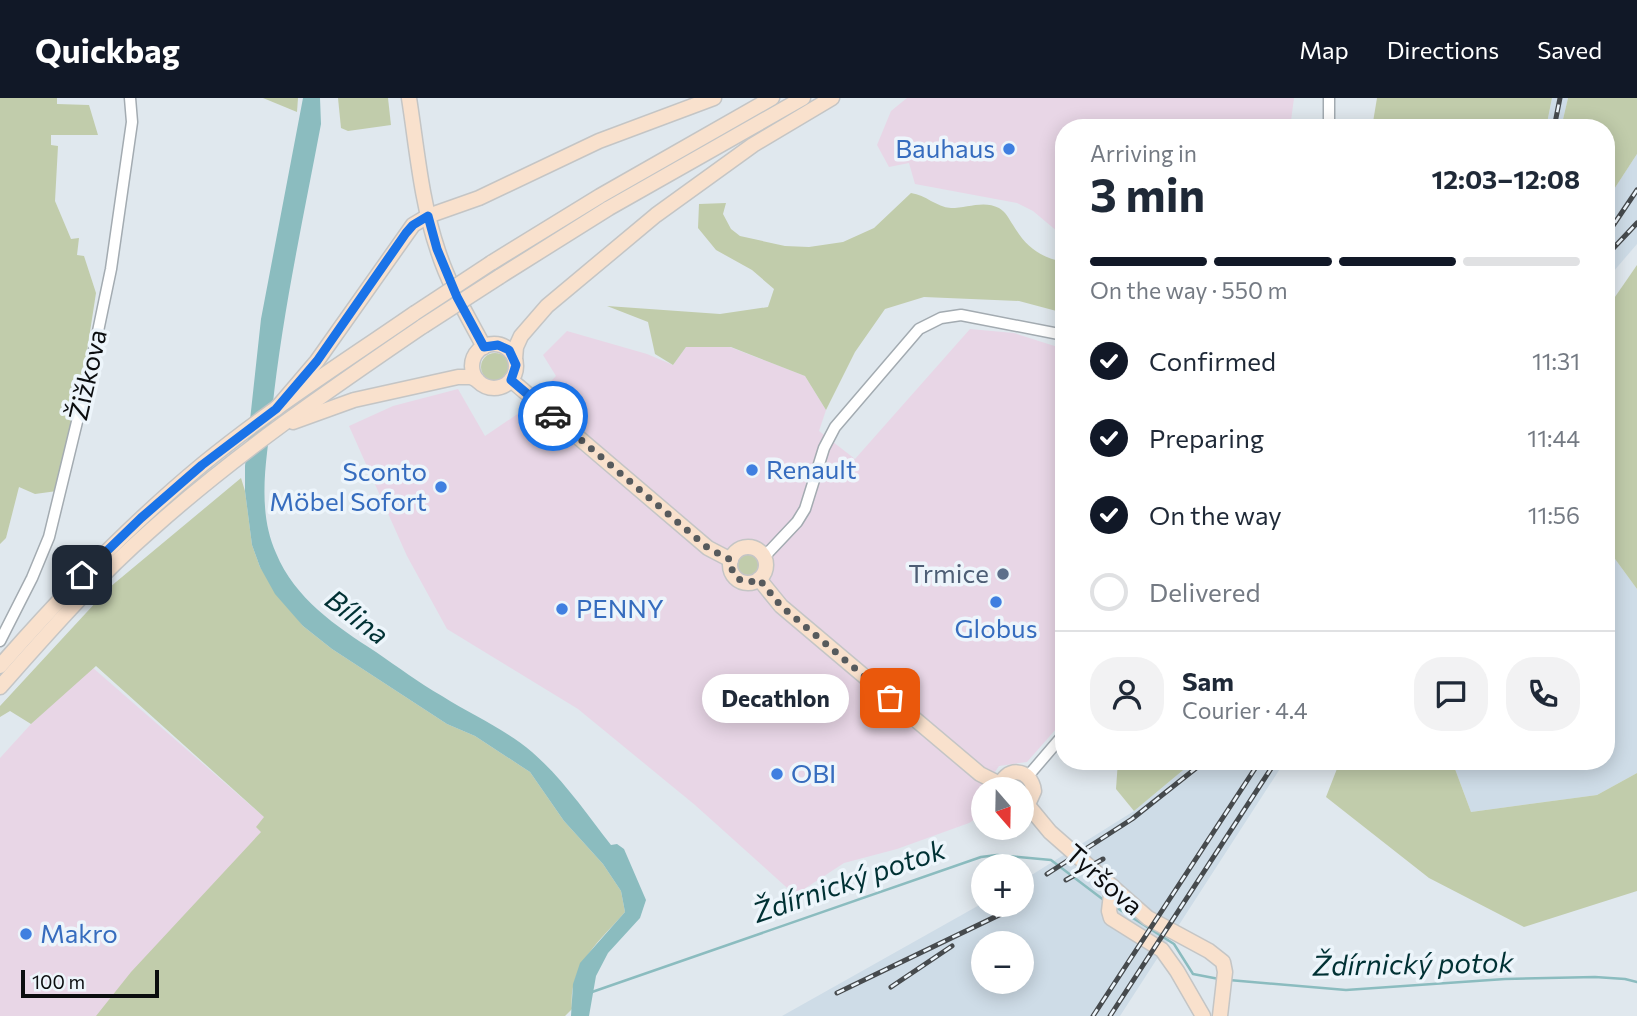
<!DOCTYPE html>
<html lang="en">
<head>
<meta charset="utf-8">
<style>
  :root { --surface:#fff; --page:#f2f2f3; --text:#1f2937; --muted:#747a83; --line:#e0e1e3; --accent:#111827 }
  body { margin:0; font-family:Commissioner,sans-serif; background:var(--page); color:var(--text); height:100vh; display:flex; flex-direction:column; font-size:26px; white-space:nowrap }
  * { box-sizing:border-box; margin:0 }
  p { font-size:23px; color:var(--muted) }
  .icon { flex:none; width:38px; height:38px; fill:none; stroke:currentColor; stroke-width:2; stroke-linecap:round; stroke-linejoin:round }
  .map { position:relative; flex:1; overflow:hidden }
  .side { position:absolute; left:1055px; top:21px; width:560px; height:651px; display:flex; flex-direction:column; background:var(--surface); border-radius:28px; box-shadow:0 4px 18px #0003 }
  .side>* { flex:none }
  .needle { width:46px; rotate:160deg }
  .fabs { position:absolute; left:971px; top:679px; display:grid; gap:14px }
  .fabs a { display:grid; place-items:center; width:63px; height:63px; border-radius:50%; background:var(--surface); box-shadow:0 4px 18px #0003; font-size:35px }
  .scale { position:absolute; left:21px; bottom:18px; width:138px; box-sizing:border-box; padding-left:7px; border:4px solid #0b0d0f; border-top:0; font-size:19px; line-height:24px; white-space:nowrap; color:#0b0d0f; -webkit-text-stroke:5px #edf5fb; paint-order:stroke }
  .pin { position:absolute; display:grid; place-items:center; width:60px; height:60px; color:#fff; margin:-30px; border-radius:14px; box-shadow:0 4px 10px #0006 }
  .courier { position:absolute; display:grid; place-items:center; width:70px; height:70px; margin:-35px; border:5px solid #1a73e8; border-radius:50%; background:#fff; color:#222; box-shadow:0 2px 9px #0007 }
  .bubble { position:absolute; height:49px; border-radius:24px; background:var(--surface); box-shadow:0 4px 18px #0003; font-size:23px; font-weight:700; line-height:49px; text-align:center }
  .overview em { font-style:normal; font-weight:700 }
  .overview div { display:flex; flex-direction:column-reverse }
  .overview { display:flex; align-items:center; justify-content:space-between; height:119px; padding:0 35px }
  h1 { font-size:46px; font-weight:700; line-height:52px }
  .bar { display:grid; grid-template-columns:repeat(4,1fr); gap:10px 7px; align-content:center; height:84px; padding:0 35px }
  .bar i { height:9px; border-radius:5px; background:var(--line) }
  .bar .active { background:var(--accent) }
  .bar p { grid-column:span 4 }
  .line { display:flex; align-items:center; gap:18px; padding:0 35px; border-top:2px solid var(--line) }
  .line div { flex:1 }
  .round { display:grid; place-items:center; flex:none; width:74px; height:74px; border-radius:28px; background:var(--page) }
  ol { padding:0 35px; list-style:none }
  li { display:flex; align-items:center; gap:21px; height:77px }
  li p { margin-inline-start:auto }
  li .icon { padding:7px; border-radius:50%; background:var(--accent); color:#fff; stroke-width:4 }
  li:last-child { color:var(--muted) }
  li i { width:38px; height:38px; border:4px solid var(--line); border-radius:50% }
  header { display:flex; align-items:center; gap:42px; box-sizing:border-box; height:98px; padding:0 35px; background:var(--accent); color:#fff }
  header strong { font-size:33px }
  nav { display:flex; gap:38px; margin-inline-start:auto; font-size:24px }
  .map>svg:first-child { display:block }
  .commercial { fill:#e8d6e6 }
  .built { fill:#cedce7; fill-rule:evenodd }
  .green { fill:#c1ccab }
  .water { fill:#8bbcbf }
  .lines { fill:none; stroke-linecap:round; stroke-linejoin:round }
  .stream { stroke:#8bbcbf; stroke-width:2.5 }
  .minor-casing { stroke:#a3abb1; stroke-width:13 }
  .major-casing { stroke:#c4c5c5; stroke-width:17 }
  .minor { stroke:#fff; stroke-width:10 }
  .major { stroke:#f9e1cd; stroke-width:14 }
  .rail-casing { stroke:#464a4d; stroke-width:5 }
  .rail { stroke:#edf5fb; stroke-width:2.5; stroke-dasharray:8; stroke-linecap:butt }
  .major-bridge-casing { stroke:#c4c5c5; stroke-width:17; stroke-linecap:butt }
  .major-bridge { stroke:#f9e1cd; stroke-width:14 }
  .done { stroke:#565a5d; stroke-width:7; stroke-dasharray:0 12.6 }
  .route { stroke:#1a73e8; stroke-width:9 }
  .shop-dot { fill:#3f7fe0; stroke:#edf5fb; stroke-width:2.5 }
  .service-dot { fill:#5c6f8a; stroke:#edf5fb; stroke-width:2.5 }
  .labels { text-anchor:middle; stroke-width:7; stroke-linejoin:round; paint-order:stroke }
  .shop-label { font-size:26px; fill:#366cbe; stroke:#edf5fb; text-anchor:start }
  .street-label { font-size:26px; fill:#0b0d0f; stroke:#edf5fb }
  .service-label { font-size:26px; fill:#4e5e75; stroke:#edf5fb; text-anchor:end }
  .water-label { font-size:28px; font-style:italic; fill:#003134; stroke:#edf5fb }
</style>
</head>
<body>
<header>
<strong>Quickbag</strong>
<nav><a>Map</a><a>Directions</a><a>Saved</a></nav>
</header>
<div class="map">
<svg width="1637" height="918" viewBox="0 0 1637 918">
  <rect width="100%" height="100%" fill="#e0e8ee"/>
  <g class="commercial">
    <path d="M907 0H1294L1290 30H1064V139L1033 113 1017 105 915 86 909 65 889 69 877 47 891 13Z"/>
    <path d="M970 231 1014 235 1064 251V622L1027 664 999 668 984 690 983 716 969 725 897 751 844 765 795 797 695 707 578 611 447 531 407 458 349 328 393 308 458 291 485 338 522 313 556 278 543 257 567 233 647 256 673 267 686 249H730L805 278 826 312 819 333 855 361Z"/>
    <path d="M92 569 264 719 262 733 108 918H0V660L31 626Z"/>
  </g>
  <g class="built">
    <path d="M1552 0H1568L1561 30H1546Z"/>
    <path d="M1637 56V146L1607 181V102Z"/>
    <path d="M1607 450 1637 491V675L1597 697 1471 714 1455 671 1466 663H1606Z"/>
    <path d="M1194 663H1285L1120 918H782L983 805 984 807H1022V783L1134 713ZM984 845H1022V884H984Z"/>
  </g>
  <g class="green">
    <path d="M0 0H57V6L89 7 98 37H51V47L58 48 55 103 71 141 79 140 77 157 84 158 96 195 83 279 57 393 35 396 19 389 6 440 0 446Z"/>
    <path d="M263 0H298L297 14Z"/>
    <path d="M338 0H388L391 27 348 33 341 30Z"/>
    <path d="M1377 0H1552L1546 30H1372Z"/>
    <path d="M1568 0H1637V56L1607 102 1606 30H1561Z"/>
    <path d="M911 95C926 97 936 109 951 110 967 110 984 102 999 110 1006 114 1009 121 1013 127 1026 149 1039 159 1064 164V215L1019 203 924 199 885 211 855 254 826 312 805 278 731 249H686L673 267 655 256 648 224 607 208 720 216 768 209 774 191 752 172 716 152 698 130 699 106 726 105 723 116 731 131 740 138 785 148 809 149 843 144 874 130Z"/>
    <path d="M1637 167V491L1607 450 1606 212Z"/>
    <circle cx="495" cy="269" r="14"/>
    <path d="M241 380 245 393 252 447 260 469 303 528 332 551 447 626 475 638 530 674 564 723 603 766 621 793 625 814C599 844 568 868 572 911L565 918H96L131 874 261 734 256 729 264 719 96 568 31 626 10 613 0 619V608L110 489Z"/>
    <circle cx="748" cy="466" r="11"/>
    <path d="M1118 663H1194L1134 713 1116 691Z"/>
    <path d="M1340 663H1466L1455 671 1471 714 1597 697 1637 675V793L1524 829 1429 780 1326 699Z"/>
  </g>
  <path class="water" d="M303 0H320L321 26C303 122 282 217 272 314 267 360 256 410 276 455 295 501 336 528 376 554 398 569 419 585 442 598 472 617 505 631 532 654 563 681 586 715 611 747L617 746 624 751 646 802 640 820 608 855 596 878 589 918H571L573 886 580 865 625 814 621 793 603 766 564 723 530 674 475 638 447 626 332 551 303 528 275 496 260 469 252 447 245 393V368L261 221Z"/>
  <g class="lines">
    <g class="stream">
      <path d="M1114 808 1174 846 1193 876 1219 881"/>
      <path d="M1229 882 1346 892 1505 881 1595 879 1625 881 1637 884"/>
      <path d="M592 894 981 759 997 757 1051 762 1105 803"/>
    </g>
    <g class="minor-casing">
      <g id="minor">
        <path d="M1329 30V0"/>
        <path d="M764 459 797 424 805 411 824 350 835 329 919 231 941 220 961 217 1064 237"/>
        <path d="M0 543 32 480 49 439 92 262 111 171 132 24 130 0"/>
        <path d="M1028 678 1064 636"/>
      </g>
    </g>
    <g class="major-casing">
      <g id="major">
        <path d="M409 0C417 51 421 103 438 153 449 187 467 217 484 249"/>
        <path d="M491 165 600 98 772 0"/>
        <path d="M499 179 609 110 803 0"/>
        <circle cx="494" cy="268" r="22"/>
        <path d="M515 261 516 249 521 238 547 208 656 117 753 47 832 0"/>
        <path d="M511 282 708 450 731 462"/>
        <path d="M276 311 317 263 413 127 428 118 479 100 599 43 714 0"/>
        <path d="M293 324 354 302 458 279H471L477 282"/>
        <circle cx="748" cy="467" r="18"/>
        <path d="M759 481 781 508 980 676 1000 686"/>
        <path d="M0 568C63 496 129 427 203 366 270 311 344 264 415 215"/>
        <path d="M0 589C48 535 96 480 151 432 236 356 329 292 423 228"/>
        <path d="M999 691C1004 668 1031 669 1034 693L1030 702 1022 707"/>
        <path d="M1026 705 1050 734 1148 820 1209 853 1223 864 1225 874 1220 918"/>
        <path d="M1112 788 1109 813 1111 820 1162 852 1177 873 1203 918"/>
      </g>
    </g>
    <use href="#minor" class="minor"/>
    <use href="#major" class="major"/>
    <g class="rail-casing">
      <g id="rail">
        <path d="M1554 30 1560 0"/>
        <path d="M1606 138 1637 92"/>
        <path d="M1606 158 1637 125"/>
        <path d="M1047 776 1132 721 1205 663"/>
        <path d="M1066 782 1103 761"/>
        <path d="M891 889 952 848"/>
        <path d="M837 895 1026 804"/>
        <path d="M1093 918 1260 663"/>
        <path d="M1110 918 1276 663"/>
      </g>
    </g>
    <use href="#rail" class="rail"/>
    <g class="major-bridge-casing">
      <g id="major-bridge">
        <path d="M415 215 491 165"/>
        <path d="M423 228 499 179"/>
      </g>
    </g>
    <use href="#major-bridge" class="major-bridge"/>
  </g>
  <g class="lines">
    <path class="done" d="M553 318 708 450 731 462C730 479 743 489 759 481L781 508 890 600"/>
    <path class="route" d="M82 477 141 420 202 367 276 311 317 263 406 135 413 127 428 118 437 151 457 199 484 249 498 247 509 252 516 267 511 282 553 318"/>
  </g>
  <g class="shop-dot">
    <circle cx="1009" cy="51" r="7"/>
    <circle cx="752" cy="372" r="7"/>
    <circle cx="441" cy="389" r="7"/>
    <circle cx="996" cy="504" r="7"/>
    <circle cx="562" cy="511" r="7"/>
    <circle cx="777" cy="676" r="7"/>
    <circle cx="26" cy="836" r="7"/>
  </g>
  <circle class="service-dot" cx="1003" cy="476" r="7"/>
  <g class="labels">
    <g class="shop-label">
      <text x="995" y="60" text-anchor="end">Bauhaus</text>
      <text x="766" y="381">Renault</text>
      <text x="427" y="383" text-anchor="end">Sconto<tspan x="427" dy="30">Möbel Sofort</tspan></text>
      <text x="576" y="520">PENNY</text>
      <text x="996" y="540" text-anchor="middle">Globus</text>
      <text x="791" y="685">OBI</text>
      <text x="40" y="845">Makro</text>
    </g>
    <g class="street-label">
      <text transform="translate(88 277) rotate(-77)" y="9">Žižkova</text>
      <text transform="translate(1104 782) rotate(41)" y="9">Tyršova</text>
    </g>
    <g class="service-label">
      <text x="989" y="485">Trmice</text>
    </g>
    <g class="water-label">
      <text transform="translate(357 519) rotate(37)" y="10">Bílina</text>
      <text transform="translate(849 783) rotate(-19)" y="10">Ždírnický potok</text>
      <text transform="translate(1413 866) rotate(-1)" y="10">Ždírnický potok</text>
    </g>
  </g>
</svg>
<div class="fabs">
<a><svg class="needle" viewBox="-14 -14 28 28"><path d="M0-13l5 13h-10z" fill="#e53935"/><path d="M0 13l5-13h-10z" fill="#747a83"/></svg></a>
<a>+</a>
<a>−</a>
</div>
<div class="scale">100 m</div>
<div class="pin" style="left:890px;top:600px;background:#ea580c"><svg class="icon" aria-label="bag" viewBox="0 0 24 24"><path d="M5 8h14l-1 12H6zM9 8a3 3 0 0 1 6 0"/></svg></div>
<div class="pin" style="left:82px;top:477px;background:#1f2937"><svg class="icon" aria-label="home" viewBox="0 0 24 24"><path d="M3 11l9-7 9 7M6 9v11h12V9"/></svg></div>
<div class="courier" style="left:553px;top:318px"><svg class="icon" aria-label="car" viewBox="0 0 24 24"><path d="M5 17H2v-5l4-1 3-4h7l3 4 3 1v5h-3M9 17h6M6 11h13"/><circle cx="7" cy="17" r="2"/><circle cx="17" cy="17" r="2"/></svg></div>
<div class="bubble" style="left:702px;top:576px;width:147px">Decathlon</div>
<section class="side">
<div class="overview"><div><h1>3 min</h1><p>Arriving in</p></div><em>12:03–12:08</em></div>
<div class="bar"><i class="active"></i><i class="active"></i><i class="active"></i><i></i><p>On the way · 550 m</p></div>
<ol>
<li><svg class="icon" aria-label="check" viewBox="0 0 24 24"><path d="M5 12l5 5 9-10"/></svg>Confirmed<p>11:31</p></li>
<li><svg class="icon" aria-label="check" viewBox="0 0 24 24"><path d="M5 12l5 5 9-10"/></svg>Preparing<p>11:44</p></li>
<li><svg class="icon" aria-label="check" viewBox="0 0 24 24"><path d="M5 12l5 5 9-10"/></svg>On the way<p>11:56</p></li>
<li><i></i>Delivered</li>
</ol>
<div class="line" style="height:126px"><a class="round"><svg class="icon" aria-label="person" viewBox="0 0 24 24"><circle cx="12" cy="8" r="4"/><path d="M4 21q1-7 8-7t8 7"/></svg></a><div><b>Sam</b><p>Courier · 4.4</p></div><a class="round"><svg class="icon" aria-label="chat" viewBox="0 0 24 24"><path d="M4 5h16v11H9l-5 4z"/></svg></a><a class="round"><svg class="icon" aria-label="phone" viewBox="0 0 24 24"><path d="M5 4h4l2 5-3 2q2 4 5 5l2-3 5 2v4C11 20 4 13 5 4z"/></svg></a></div>
</section>
</div>
</body>
</html>
